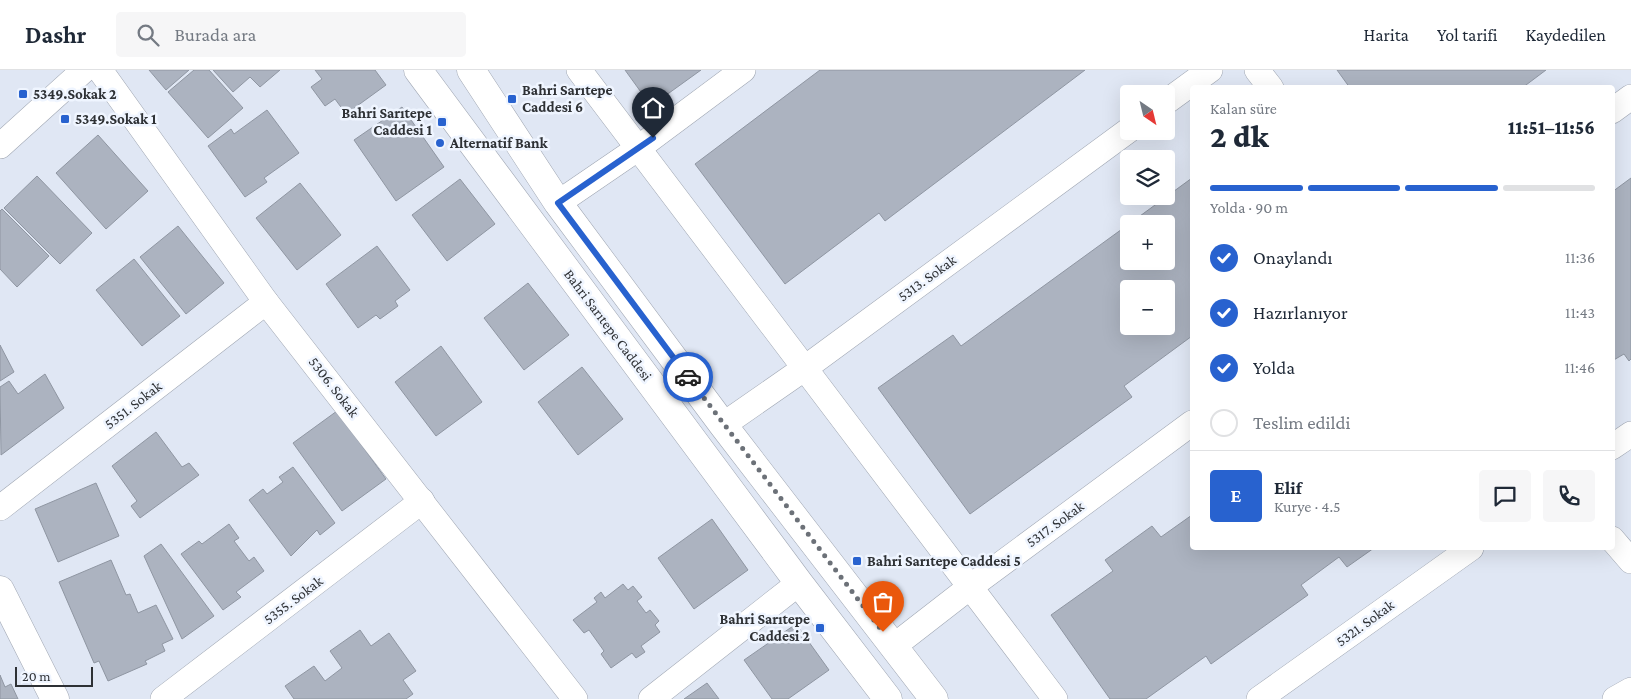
<!DOCTYPE html>
<html lang="tr">
<head>
<meta charset="utf-8">
<style>
  :root { --surface:#fff; --page:#f6f6f7; --text:#1f2937; --muted:#747a83; --line:#e0e1e3; --accent:#2862cf }
  body { margin:0; font-family:"Crimson Pro",serif; background:var(--page); color:var(--text); height:100vh; display:flex; flex-direction:column; font-size:19px; white-space:nowrap }
  * { box-sizing:border-box; margin:0 }
  p { font-size:16px; color:var(--muted) }
  .icon { flex:none; width:28px; height:28px; fill:none; stroke:currentColor; stroke-width:2; stroke-linecap:round; stroke-linejoin:round }
  .map { position:relative; flex:1; overflow:hidden }
  .drawer { position:absolute; left:1190px; top:15px; width:425px; height:465px; display:flex; flex-direction:column; background:var(--surface); border-radius:5px; box-shadow:0 5px 20px #0002 }
  .drawer>* { flex:none }
  .needle { width:32px; rotate:145deg }
  .controls { position:absolute; left:1120px; top:15px; display:grid; gap:10px }
  .controls a { display:grid; place-items:center; width:55px; height:55px; border-radius:5px; background:var(--surface); box-shadow:0 5px 20px #0002; font-size:25px }
  .scale { position:absolute; left:15px; bottom:12px; width:78px; box-sizing:border-box; padding-left:5px; border:2px solid #2e3135; border-top:0; font-size:14px; line-height:18px; white-space:nowrap; color:#2e3135; -webkit-text-stroke:4px #eff5ff; paint-order:stroke }
  .pin { position:absolute; display:grid; place-items:center; width:42px; height:42px; color:#fff; margin:-51px -21px; border-radius:50% 50% 50% 0; rotate:-45deg; box-shadow:0 0 5px #0007 }
  .pin .icon { rotate:45deg }
  .courier { position:absolute; display:grid; place-items:center; width:50px; height:50px; margin:-25px; border:4px solid #2862cf; border-radius:50%; background:#fff; color:#222; box-shadow:0 1px 6px #0007 }
  .summary em { font-style:normal; font-weight:800 }
  .summary div { display:flex; flex-direction:column-reverse }
  .summary { display:flex; align-items:center; justify-content:space-between; height:85px; padding:0 20px }
  h1 { font-size:32px; font-weight:800; line-height:38px }
  .bar { display:grid; grid-template-columns:repeat(4,1fr); gap:8px 5px; align-content:center; height:60px; padding:0 20px }
  .bar i { height:6px; border-radius:4px; background:var(--line) }
  .bar .active { background:var(--accent) }
  .bar p { grid-column:span 4 }
  .line { display:flex; align-items:center; gap:12px; padding:0 20px; border-top:1px solid var(--line) }
  .line div { flex:1 }
  .round { display:grid; place-items:center; flex:none; width:52px; height:52px; border-radius:5px; background:var(--page) }
  ol { padding:0 20px; list-style:none }
  li { display:flex; align-items:center; gap:15px; height:55px }
  li p { margin-inline-start:auto }
  li .icon { padding:5px; border-radius:50%; background:var(--accent); color:#fff; stroke-width:4 }
  li:last-child { color:var(--muted) }
  li i { width:28px; height:28px; border:2px solid var(--line); border-radius:50% }
  header { display:flex; align-items:center; gap:30px; box-sizing:border-box; height:70px; padding:0 25px; background:var(--surface); border-bottom:1px solid var(--line) }
  header strong { font-size:24px }
  nav { display:flex; gap:28px; margin-inline-start:auto; font-size:18px }
  .search { width:350px; height:45px; background:var(--page); display:flex; align-items:center; gap:12px; box-sizing:border-box; padding:0 18px; border-radius:5px; color:var(--muted); font-size:19px }
  .map>svg:first-child { display:block }
  .building { fill:#acb3c0; stroke:#8f96a2; fill-rule:evenodd }
  .lines { fill:none; stroke-linecap:round; stroke-linejoin:round }
  .minor-casing { stroke:#a0a7b3; stroke-width:26 }
  .tertiary-casing { stroke:#a0a7b3; stroke-width:29 }
  .secondary-casing { stroke:#a0a7b3; stroke-width:29 }
  .minor { stroke:#fff; stroke-width:25 }
  .tertiary { stroke:#fff; stroke-width:28 }
  .secondary { stroke:#fff; stroke-width:28 }
  .done { stroke:#6c7178; stroke-width:5; stroke-dasharray:0 9 }
  .route { stroke:#2862cf; stroke-width:6 }
  .poi-dot { fill:#2862cf; stroke:#eff5ff; stroke-width:2 }
  .labels { text-anchor:middle; stroke-width:5; stroke-linejoin:round; paint-order:stroke }
  .poi-label { font-size:15px; font-weight:bold; fill:#2e3135; stroke:#eff5ff; text-anchor:start }
  .street-label { font-size:15px; fill:#2e3135; stroke:#eff5ff }
</style>
</head>
<body>
<header>
<strong>Dashr</strong>
<div class="search"><svg class="icon" aria-label="search" viewBox="0 0 24 24"><circle cx="10" cy="10" r="6"/><path d="M15 15l6 6"/></svg>Burada ara</div>
<nav><a>Harita</a><a>Yol tarifi</a><a>Kaydedilen</a></nav>
</header>
<div class="map">
<svg width="1631" height="629" viewBox="0 0 1631 629">
  <rect width="100%" height="100%" fill="#e0e7f4"/>
  <g class="building">
    <path d="M149 0H189L166 20Z"/>
    <path d="M194 0H209L243 38 208 68 168 22Z"/>
    <path d="M213 0H280L260 17 250 7 233 22Z"/>
    <path d="M315 0H375L386 15 346 44 335 29 325 36 311 17 322 9Z"/>
    <path d="M625 0H701L651 36Z"/>
    <path d="M820 0H1085L885 151 879 143 785 214 695 94Z"/>
    <path d="M1337 0H1546L1522 18H1350Z"/>
    <path d="M402 37 444 97 396 131 354 70Z"/>
    <path d="M267 40 299 83 264 108 267 112 245 127 208 76 231 59 234 64Z"/>
    <path d="M98 65 148 121 106 159 56 103Z"/>
    <path d="M37 106 92 163 60 194 4 138Z"/>
    <path d="M1192 108V266L1124 316 1132 327 970 444 878 318 953 265 961 276 1129 154V191H1166V154H1129ZM1129 219H1166V256H1129Z"/>
    <path d="M1631 108V289L1629 291 1624 284 1612 291V122Z"/>
    <path d="M460 109 495 154 447 191 412 145Z"/>
    <path d="M300 113 341 165 297 200 256 148Z"/>
    <path d="M2 139 49 186 17 217 0 199V141Z"/>
    <path d="M178 156 224 213 186 244 140 187Z"/>
    <path d="M377 176 410 220 395 231 398 236 380 249 376 245 358 258 326 214Z"/>
    <path d="M134 189 180 246 142 276 96 220Z"/>
    <path d="M528 213 569 265 524 300 484 248Z"/>
    <path d="M0 275 14 302 0 311Z"/>
    <path d="M441 276 482 332 436 366 395 312Z"/>
    <path d="M582 297 623 349 578 385 538 332Z"/>
    <path d="M45 304 64 338 1 385 0 317 9 311 18 324Z"/>
    <path d="M337 341 386 409 342 441 293 373Z"/>
    <path d="M156 362 182 397 189 393 199 405 140 448 131 436 137 431 112 396Z"/>
    <path d="M293 397 335 453 320 465 317 460 291 486 249 430 263 419 267 424 283 412 279 407Z"/>
    <path d="M96 413 119 466 58 492 35 439Z"/>
    <path d="M1192 445V478H1374L1347 497 1339 487 1301 515 1308 525 1211 594 1206 586 1146 629H1110L1051 545 1113 501 1105 490 1152 456 1161 467Z"/>
    <path d="M712 449 748 500 694 539 658 488Z"/>
    <path d="M229 454 239 468 234 471 249 491 254 487 264 501 236 522 241 527 223 540 181 484 199 471 202 474Z"/>
    <path d="M161 474 214 546 182 569 144 486Z"/>
    <path d="M111 490 126 525 130 524 138 543 156 535 173 569 162 574 165 581 145 591 147 594 108 611 99 591 94 593 59 512Z"/>
    <path d="M623 514 628 520 633 516 642 527 637 531 646 543 650 540 659 551 655 555 660 562 641 576 645 582 636 588 632 583 611 598 601 584 604 581 589 560 584 563 573 550 597 532 594 528 601 522 605 528Z"/>
    <path d="M796 554 829 600 788 629H772L744 590Z"/>
    <path d="M360 560 371 576 389 563 416 601 403 610 413 624 406 629H294L285 616 314 596 325 611 342 598 330 581Z"/>
    <path d="M0 605 5 617 11 614 18 629H0Z"/>
    <path d="M707 613 719 629H684Z"/>
  </g>
  <g class="lines">
    <g class="minor-casing">
      <g id="minor">
        <path d="M100 0 266 232 575 629"/>
        <path d="M579 0 1055 629"/>
        <path d="M1257 0 1271 18"/>
        <path d="M1166 32 1210 0"/>
        <path d="M1612 41 1631 27"/>
        <path d="M0 76 84 0"/>
        <path d="M558 133 637 79 743 0"/>
        <path d="M723 355 805 298 1129 60"/>
        <path d="M1612 377 1631 364"/>
        <path d="M0 438 266 232"/>
        <path d="M1612 469 1631 491"/>
        <path d="M894 576 970 517 1192 353"/>
        <path d="M163 629 422 431"/>
        <path d="M651 629 799 513"/>
        <path d="M1259 629 1471 478"/>
        <path d="M1615 629 1631 620"/>
      </g>
    </g>
    <g class="tertiary-casing">
      <path id="tertiary" d="M0 520 55 629"/>
    </g>
    <g class="secondary-casing">
      <g id="secondary">
        <path d="M418 0 799 513 888 629"/>
        <path d="M471 0 558 133 723 355 934 629"/>
      </g>
    </g>
    <use href="#minor" class="minor"/>
    <use href="#tertiary" class="tertiary"/>
    <use href="#secondary" class="secondary"/>
  </g>
  <g class="lines">
    <path class="done" d="M688 307 883 562"/>
    <path class="route" d="M653 68 558 133 688 307"/>
  </g>
  <g class="poi-dot">
    <rect x="18" y="19" width="10" height="10" rx="2.5"/>
    <rect x="507" y="24" width="10" height="10" rx="2.5"/>
    <rect x="60" y="44" width="10" height="10" rx="2.5"/>
    <rect x="437" y="47" width="10" height="10" rx="2.5"/>
    <circle cx="440" cy="73" r="5"/>
    <rect x="852" y="486" width="10" height="10" rx="2.5"/>
    <rect x="815" y="553" width="10" height="10" rx="2.5"/>
  </g>
  <g class="labels">
    <g class="poi-label">
      <text x="522" y="25">Bahri Sarıtepe<tspan x="522" dy="17">Caddesi 6</tspan></text>
      <text x="33" y="29">5349.Sokak 2</text>
      <text x="432" y="48" text-anchor="end">Bahri Sarıtepe<tspan x="432" dy="17">Caddesi 1</tspan></text>
      <text x="75" y="54">5349.Sokak 1</text>
      <text x="450" y="78">Alternatif Bank</text>
      <text x="867" y="496">Bahri Sarıtepe Caddesi 5</text>
      <text x="810" y="554" text-anchor="end">Bahri Sarıtepe<tspan x="810" dy="17">Caddesi 2</tspan></text>
    </g>
    <g class="street-label">
      <text transform="translate(927 208) rotate(-36)" y="5">5313. Sokak</text>
      <text transform="translate(608 255) rotate(53)" y="5">Bahri Sarıtepe Caddesi</text>
      <text transform="translate(334 317) rotate(52)" y="5">5306. Sokak</text>
      <text transform="translate(133 335) rotate(-38)" y="5">5351. Sokak</text>
      <text transform="translate(1055 454) rotate(-36)" y="5">5317. Sokak</text>
      <text transform="translate(293 530) rotate(-37)" y="5">5355. Sokak</text>
      <text transform="translate(1365 553) rotate(-36)" y="5">5321. Sokak</text>
    </g>
  </g>
</svg>
<div class="controls">
<a><svg class="needle" viewBox="-14 -14 28 28"><path d="M0-13l5 13h-10z" fill="#e53935"/><path d="M0 13l5-13h-10z" fill="#747a83"/></svg></a>
<a><svg class="icon" aria-label="layers" viewBox="0 0 24 24"><path d="M12 4l9 5-9 5-9-5zM3 14l9 5 9-5"/></svg></a>
<a>+</a>
<a>−</a>
</div>
<div class="scale">20 m</div>
<div class="pin" style="left:883px;top:562px;background:#ea580c"><svg class="icon" aria-label="bag" viewBox="0 0 24 24"><path d="M5 8h14l-1 12H6zM9 8a3 3 0 0 1 6 0"/></svg></div>
<div class="pin" style="left:653px;top:68px;background:#1f2937"><svg class="icon" aria-label="home" viewBox="0 0 24 24"><path d="M3 11l9-7 9 7M6 9v11h12V9"/></svg></div>
<div class="courier" style="left:688px;top:307px"><svg class="icon" aria-label="car" viewBox="0 0 24 24"><path d="M5 17H2v-5l4-1 3-4h7l3 4 3 1v5h-3M9 17h6M6 11h13"/><circle cx="7" cy="17" r="2"/><circle cx="17" cy="17" r="2"/></svg></div>
<section class="drawer">
<div class="summary"><div><h1>2 dk</h1><p>Kalan süre</p></div><em>11:51–11:56</em></div>
<div class="bar"><i class="active"></i><i class="active"></i><i class="active"></i><i></i><p>Yolda · 90 m</p></div>
<ol>
<li><svg class="icon" aria-label="check" viewBox="0 0 24 24"><path d="M5 12l5 5 9-10"/></svg>Onaylandı<p>11:36</p></li>
<li><svg class="icon" aria-label="check" viewBox="0 0 24 24"><path d="M5 12l5 5 9-10"/></svg>Hazırlanıyor<p>11:43</p></li>
<li><svg class="icon" aria-label="check" viewBox="0 0 24 24"><path d="M5 12l5 5 9-10"/></svg>Yolda<p>11:46</p></li>
<li><i></i>Teslim edildi</li>
</ol>
<div class="line" style="height:90px"><b class="round" style="background:var(--accent);color:#fff">E</b><div><b>Elif</b><p>Kurye · 4.5</p></div><a class="round"><svg class="icon" aria-label="chat" viewBox="0 0 24 24"><path d="M4 5h16v11H9l-5 4z"/></svg></a><a class="round"><svg class="icon" aria-label="phone" viewBox="0 0 24 24"><path d="M5 4h4l2 5-3 2q2 4 5 5l2-3 5 2v4C11 20 4 13 5 4z"/></svg></a></div>
</section>
</div>
</body>
</html>
